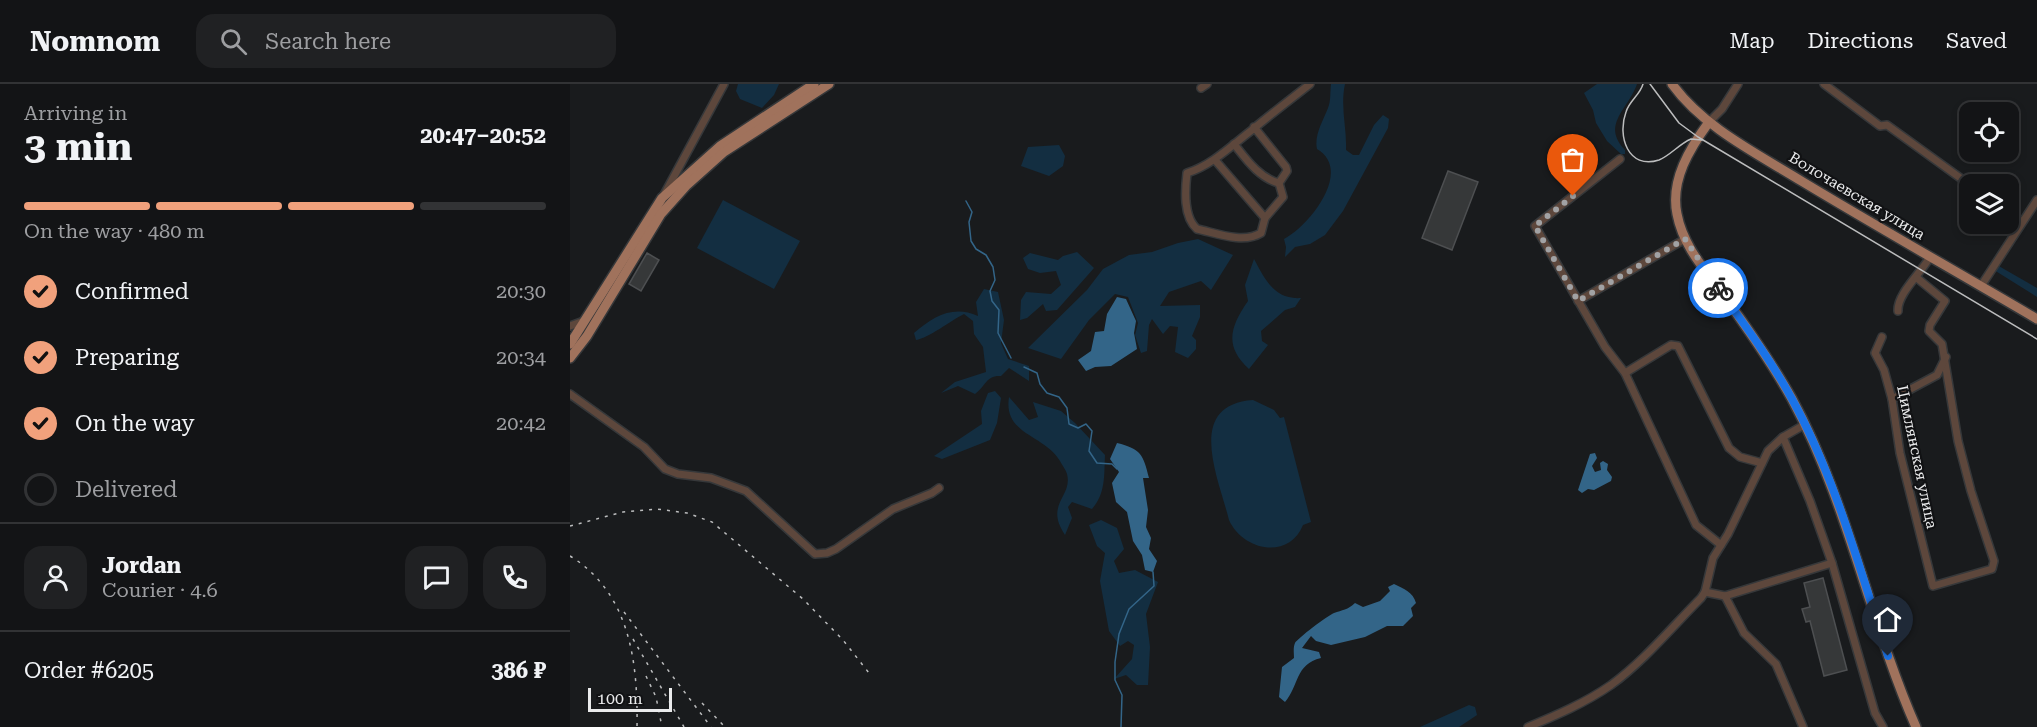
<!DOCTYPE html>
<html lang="en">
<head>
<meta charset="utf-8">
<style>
  :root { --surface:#131416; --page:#202123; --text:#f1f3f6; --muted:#9d9ea1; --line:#323335; --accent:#f1a17c }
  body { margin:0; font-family:"Roboto Serif",serif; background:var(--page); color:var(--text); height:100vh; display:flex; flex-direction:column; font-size:22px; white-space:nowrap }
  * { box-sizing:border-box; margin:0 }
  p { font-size:20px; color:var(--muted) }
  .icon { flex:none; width:33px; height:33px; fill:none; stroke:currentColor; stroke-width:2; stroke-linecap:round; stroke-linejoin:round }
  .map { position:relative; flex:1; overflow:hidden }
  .drawer { display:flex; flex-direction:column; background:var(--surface); width:570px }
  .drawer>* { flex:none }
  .tools { position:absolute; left:1389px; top:18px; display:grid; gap:12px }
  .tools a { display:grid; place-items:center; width:60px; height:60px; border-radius:12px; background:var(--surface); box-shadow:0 3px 9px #0003,0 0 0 2px var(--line); font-size:30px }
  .scale { position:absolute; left:18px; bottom:15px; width:84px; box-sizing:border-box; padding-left:6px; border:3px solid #eaebec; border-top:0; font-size:16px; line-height:21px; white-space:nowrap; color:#eaebec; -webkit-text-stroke:4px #111214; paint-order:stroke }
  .pin { position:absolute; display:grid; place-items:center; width:51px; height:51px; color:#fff; margin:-62px -26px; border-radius:50% 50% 50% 0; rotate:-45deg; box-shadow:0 0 6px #0007 }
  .pin .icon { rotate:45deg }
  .courier { position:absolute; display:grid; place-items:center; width:60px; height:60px; margin:-30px; border:4px solid #1a73e8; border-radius:50%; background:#fff; color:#222; box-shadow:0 2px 8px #0007 }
  .overview em { font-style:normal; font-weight:700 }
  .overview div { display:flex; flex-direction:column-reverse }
  .overview { display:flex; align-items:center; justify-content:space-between; height:102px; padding:0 24px }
  h1 { font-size:39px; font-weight:700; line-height:45px }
  .bar { display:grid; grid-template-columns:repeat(4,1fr); gap:9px 6px; align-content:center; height:72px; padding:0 24px }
  .bar i { height:8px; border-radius:4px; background:var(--line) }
  .bar .active { background:var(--accent) }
  .bar p { grid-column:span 4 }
  .line { display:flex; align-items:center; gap:15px; padding:0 24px; border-top:2px solid var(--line) }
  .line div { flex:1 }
  .round { display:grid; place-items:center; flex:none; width:63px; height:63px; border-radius:18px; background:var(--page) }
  ol { padding:0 24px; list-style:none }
  li { display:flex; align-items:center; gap:18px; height:66px }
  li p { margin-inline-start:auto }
  li .icon { padding:6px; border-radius:50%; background:var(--accent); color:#111; stroke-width:4 }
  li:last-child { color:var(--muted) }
  li i { width:33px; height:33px; border:3px solid var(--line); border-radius:50% }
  header { display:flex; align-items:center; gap:36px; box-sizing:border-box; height:84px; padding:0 30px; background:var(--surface); border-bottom:2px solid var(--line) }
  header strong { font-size:28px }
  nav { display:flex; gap:33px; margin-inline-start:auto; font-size:21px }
  .search { width:420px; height:54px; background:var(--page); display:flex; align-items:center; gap:15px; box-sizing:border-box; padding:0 21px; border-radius:18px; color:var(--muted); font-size:22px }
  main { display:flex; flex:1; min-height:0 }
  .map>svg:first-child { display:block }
  .green { fill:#132e41 }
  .water { fill:#336588 }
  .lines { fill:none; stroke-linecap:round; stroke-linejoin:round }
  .stream { stroke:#336588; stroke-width:1.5 }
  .building { fill:#363839; stroke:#4d4f51; stroke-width:1.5 }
  .minor-casing { stroke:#36383a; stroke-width:10 }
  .major-casing { stroke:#36383a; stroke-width:12 }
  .minor { stroke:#5d473c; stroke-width:7 }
  .major { stroke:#a0725c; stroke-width:9 }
  .tram { stroke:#bcbdbe; stroke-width:1.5 }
  .rail { stroke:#bcbdbe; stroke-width:1.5; stroke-dasharray:3 6; stroke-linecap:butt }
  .done { stroke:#a1a2a4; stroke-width:6; stroke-dasharray:0 10.8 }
  .route { stroke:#1a73e8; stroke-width:8 }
  .labels { text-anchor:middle; stroke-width:4.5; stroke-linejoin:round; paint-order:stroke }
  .street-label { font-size:15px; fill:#eaebec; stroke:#111214 }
</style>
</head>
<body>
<header>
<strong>Nomnom</strong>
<div class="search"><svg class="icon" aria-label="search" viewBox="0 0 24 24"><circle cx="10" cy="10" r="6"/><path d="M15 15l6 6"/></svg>Search here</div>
<nav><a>Map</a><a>Directions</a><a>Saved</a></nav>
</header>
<main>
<section class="drawer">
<div class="overview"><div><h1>3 min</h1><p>Arriving in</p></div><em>20:47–20:52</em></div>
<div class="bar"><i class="active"></i><i class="active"></i><i class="active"></i><i></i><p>On the way · 480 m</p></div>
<ol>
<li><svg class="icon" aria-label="check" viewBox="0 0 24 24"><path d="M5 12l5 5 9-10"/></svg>Confirmed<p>20:30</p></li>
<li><svg class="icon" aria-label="check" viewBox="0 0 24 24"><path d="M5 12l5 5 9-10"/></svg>Preparing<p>20:34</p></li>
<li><svg class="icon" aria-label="check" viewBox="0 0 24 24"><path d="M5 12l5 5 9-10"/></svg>On the way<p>20:42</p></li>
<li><i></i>Delivered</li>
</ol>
<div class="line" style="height:108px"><a class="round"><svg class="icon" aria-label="person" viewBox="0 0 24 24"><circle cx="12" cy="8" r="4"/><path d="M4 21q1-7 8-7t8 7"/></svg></a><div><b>Jordan</b><p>Courier · 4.6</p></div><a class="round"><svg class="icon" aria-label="chat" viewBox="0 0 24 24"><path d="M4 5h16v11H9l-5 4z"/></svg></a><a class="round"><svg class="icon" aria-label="phone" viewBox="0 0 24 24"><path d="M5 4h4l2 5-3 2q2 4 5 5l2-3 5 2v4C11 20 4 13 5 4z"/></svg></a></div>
<div class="line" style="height:78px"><div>Order #6205</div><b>386 ₽</b></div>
</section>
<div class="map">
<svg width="1467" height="643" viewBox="0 0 1467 643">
  <rect width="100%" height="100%" fill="#191b1d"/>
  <g class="green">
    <path d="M168 0H209L204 11 192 24 170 15 166 7Z"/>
    <path d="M761 0H775C770 23 777 44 776 66L783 71H789L804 41 813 31 819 35 818 44 773 127 755 151 740 160 725 163 715 173 716 163 714 155C738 143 784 87 747 65 744 51 753 37 758 24 761 17 760 8 761 0Z"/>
    <path d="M1027 0H1067C1058 26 1031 40 1055 66V70H1051L1037 57 1026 39 1023 26 1014 9Z"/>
    <path d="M489 61 495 72 493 82 479 92 451 82 458 63Z"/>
    <path d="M153 116 230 157 204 205 127 164Z"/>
    <path d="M628 155 663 171 641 206 631 197 599 208 590 222 630 221V233L622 252 626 256V265L618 274 605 268 608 243 600 242 593 250 582 235 579 241 577 267 571 269 565 251 568 239 558 213 545 210 519 236 491 275 458 264 517 206 533 185 559 171 582 168 608 159Z"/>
    <path d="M507 168 524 184 487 226 476 227 473 220 457 234 450 236 451 216 456 208 481 210 491 201 486 187 470 189 458 185 453 174 460 169 488 176 493 172Z"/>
    <path d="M684 175C695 195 704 216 731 214L725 223 715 226 691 247 692 257 698 261 679 285C654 262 660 243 678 217L675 201Z"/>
    <path d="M1427 181 1467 204V213L1424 186Z"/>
    <path d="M414 205 428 208 434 236 431 259 438 275 459 282V297L439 284 431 292C416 291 416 302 405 310L388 302 371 309 385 298 416 288 413 263 404 250 403 237 394 230C380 237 359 254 346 256L344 249C364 232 383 221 408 232L406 218Z"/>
    <path d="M425 307 431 314 427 339 420 356 372 375 364 372 412 340 411 327 418 309Z"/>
    <path d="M439 313 459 336 468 333 463 318 491 327 505 339 535 371C534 391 536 409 522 425L502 418 498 423 502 434 495 451C474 420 503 413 497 390 496 386 492 381 490 377 474 350 433 351 439 313Z"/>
    <path d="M683 316 704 326 710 334 714 333 741 438 733 441C719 476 673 467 659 436 649 395 614 321 683 316Z"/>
    <path d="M531 436 547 444 554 465 544 477 549 489 565 486 588 498 576 530 580 563 578 601H567L556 591 544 595 562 575 564 561 558 557 550 562 539 547 530 497 535 469 527 462 519 441Z"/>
    <path d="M899 621 905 623 907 631 889 643H850Z"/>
  </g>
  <g class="water">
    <path d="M547 213 556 215 566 237 564 249 567 265 541 282 525 283 516 287 508 276 521 267 525 248 534 247 537 230Z"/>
    <path d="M547 359C571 365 573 370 579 394H573L578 426 576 443 581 454 579 465 587 477 583 488 575 486 572 471 563 457 557 428 546 418 542 399 549 388 540 375Z"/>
    <path d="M1025 369 1027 374 1022 382 1025 388 1031 386 1030 379 1033 377 1038 380 1037 386 1042 393 1041 397 1024 406 1018 405 1012 409 1008 406 1020 370Z"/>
    <path d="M824 500C834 505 843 508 846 519L841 524 843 532 833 542H817L795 553 761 561 746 557 741 552 732 564 749 568 751 574C725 580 729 602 715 618L709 613 712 583 724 574C724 568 723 564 725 559 728 554 757 532 764 529 772 526 778 526 785 519L793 523 810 517 820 507 818 503Z"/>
  </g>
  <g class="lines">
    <g class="stream">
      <path d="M396 117 402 128 399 138 401 157 406 165 416 171 423 183 425 196 420 207 422 217 429 226 428 249 441 274"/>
      <path d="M454 283 467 289 470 300 477 309 489 313 497 324 499 340 508 344 516 340 522 347 519 367 527 379 542 380 547 385"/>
      <path d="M551 643 552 611 545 596V578L549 550 559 525 584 502 583 488"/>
    </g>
  </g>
  <g class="building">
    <path d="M878 87 908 98 882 166 852 154Z"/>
    <path d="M77 169 89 176 71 207 59 200Z"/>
    <path d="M1253 494 1277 586 1254 592 1240 537 1236 538 1232 525 1240 523 1234 499Z"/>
  </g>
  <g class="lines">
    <g class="minor-casing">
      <g id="minor">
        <path d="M1254 0 1310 42 1317 41 1400 101"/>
        <path d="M631 4 637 0"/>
        <path d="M1139 38 1152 25 1168 0"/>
        <path d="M684 43 716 83 717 87 709 99 713 113 695 134 691 149C673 160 646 149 627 145 613 133 615 106 617 89 642 81 661 62 682 46 701 30 721 15 740 0"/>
        <path d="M664 60C676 75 689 94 709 99"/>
        <path d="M1050 75 965 142 1035 263 1055 289 1126 441 1151 461"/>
        <path d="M645 76 695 134"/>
        <path d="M95 109 154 0"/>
        <path d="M1438 129 1452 138"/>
        <path d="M1411 202 1467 116"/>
        <path d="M1008 217 1115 155"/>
        <path d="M1328 227C1327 210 1351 189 1360 173"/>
        <path d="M0 242 14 237"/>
        <path d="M1312 253 1305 269 1314 286 1322 315 1330 369 1363 502 1422 485 1424 477 1401 407 1388 357 1372 260 1359 247 1360 241 1375 217 1347 194"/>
        <path d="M1055 289 1101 261 1108 262 1159 364 1170 373 1192 379"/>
        <path d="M0 310 74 363 95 385 108 390 141 394 176 407 245 470 257 469 266 465 323 425 362 409 369 404"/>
        <path d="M1322 315 1367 291 1376 273"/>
        <path d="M1213 353 1240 417 1262 479 1305 629 1313 643"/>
        <path d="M1135 508 1155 512 1262 479"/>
        <path d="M1155 512 1174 549 1206 580 1233 643"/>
        <path d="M958 643C987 631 1015 619 1041 601 1074 577 1102 543 1131 514L1135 508 1143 474 1158 450 1198 367 1213 353 1234 341"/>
      </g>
    </g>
    <g class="major-casing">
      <g id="major">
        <path d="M1102 0C1134 44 1188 70 1233 98 1311 145 1389 189 1467 235"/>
        <path d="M1139 38C1120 64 1100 96 1107 130 1113 162 1135 186 1154 212 1178 245 1202 279 1222 315 1278 418 1299 536 1346 643"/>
        <path d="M0 260 92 114 150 62 244 0"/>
        <path d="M0 274 17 252 91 130 116 102 154 68 259 0"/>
      </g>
    </g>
    <use href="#minor" class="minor"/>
    <use href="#major" class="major"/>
    <g class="tram">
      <path d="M1073 0C1070 11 1059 17 1056 28 1047 52 1058 86 1089 76 1101 71 1109 60 1121 55L1132 56"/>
      <path d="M1080 0 1109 39 1128 53 1467 255"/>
    </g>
    <g class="rail">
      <path d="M0 442 53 428 87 425 117 429 142 438 233 515 273 556 299 589"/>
      <path d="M0 472C60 509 68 578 67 643"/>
      <path d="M54 528 141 643"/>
      <path d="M63 555 114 643"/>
      <path d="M76 592 86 613 92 643"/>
      <path d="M132 619 155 643"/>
    </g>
  </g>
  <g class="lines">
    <path class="done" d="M1003 112 965 142 1008 217 1115 155 1148 204"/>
    <path class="route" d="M1148 204C1174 240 1201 276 1222 315 1266 395 1290 486 1318 572"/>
  </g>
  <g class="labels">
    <g class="street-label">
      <text transform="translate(1287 112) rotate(31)" y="5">Волочаевская улица</text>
      <text transform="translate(1347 373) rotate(78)" y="5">Цимлянская улица</text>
    </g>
  </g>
</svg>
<div class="tools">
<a><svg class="icon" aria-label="locate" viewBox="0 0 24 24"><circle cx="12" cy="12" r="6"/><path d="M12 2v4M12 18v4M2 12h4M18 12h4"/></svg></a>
<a><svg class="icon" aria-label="layers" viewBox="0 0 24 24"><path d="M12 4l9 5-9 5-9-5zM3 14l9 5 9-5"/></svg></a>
</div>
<div class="scale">100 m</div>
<div class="pin" style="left:1003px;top:112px;background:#ea580c"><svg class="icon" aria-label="bag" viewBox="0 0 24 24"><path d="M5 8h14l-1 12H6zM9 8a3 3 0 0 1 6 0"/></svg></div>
<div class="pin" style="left:1318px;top:572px;background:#1f2937"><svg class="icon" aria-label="home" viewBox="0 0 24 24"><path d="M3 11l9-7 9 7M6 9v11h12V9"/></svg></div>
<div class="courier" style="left:1148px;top:204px"><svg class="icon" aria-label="bike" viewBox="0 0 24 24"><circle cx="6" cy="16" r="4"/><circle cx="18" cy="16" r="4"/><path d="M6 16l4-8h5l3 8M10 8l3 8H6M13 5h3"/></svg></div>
</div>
</main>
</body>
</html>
